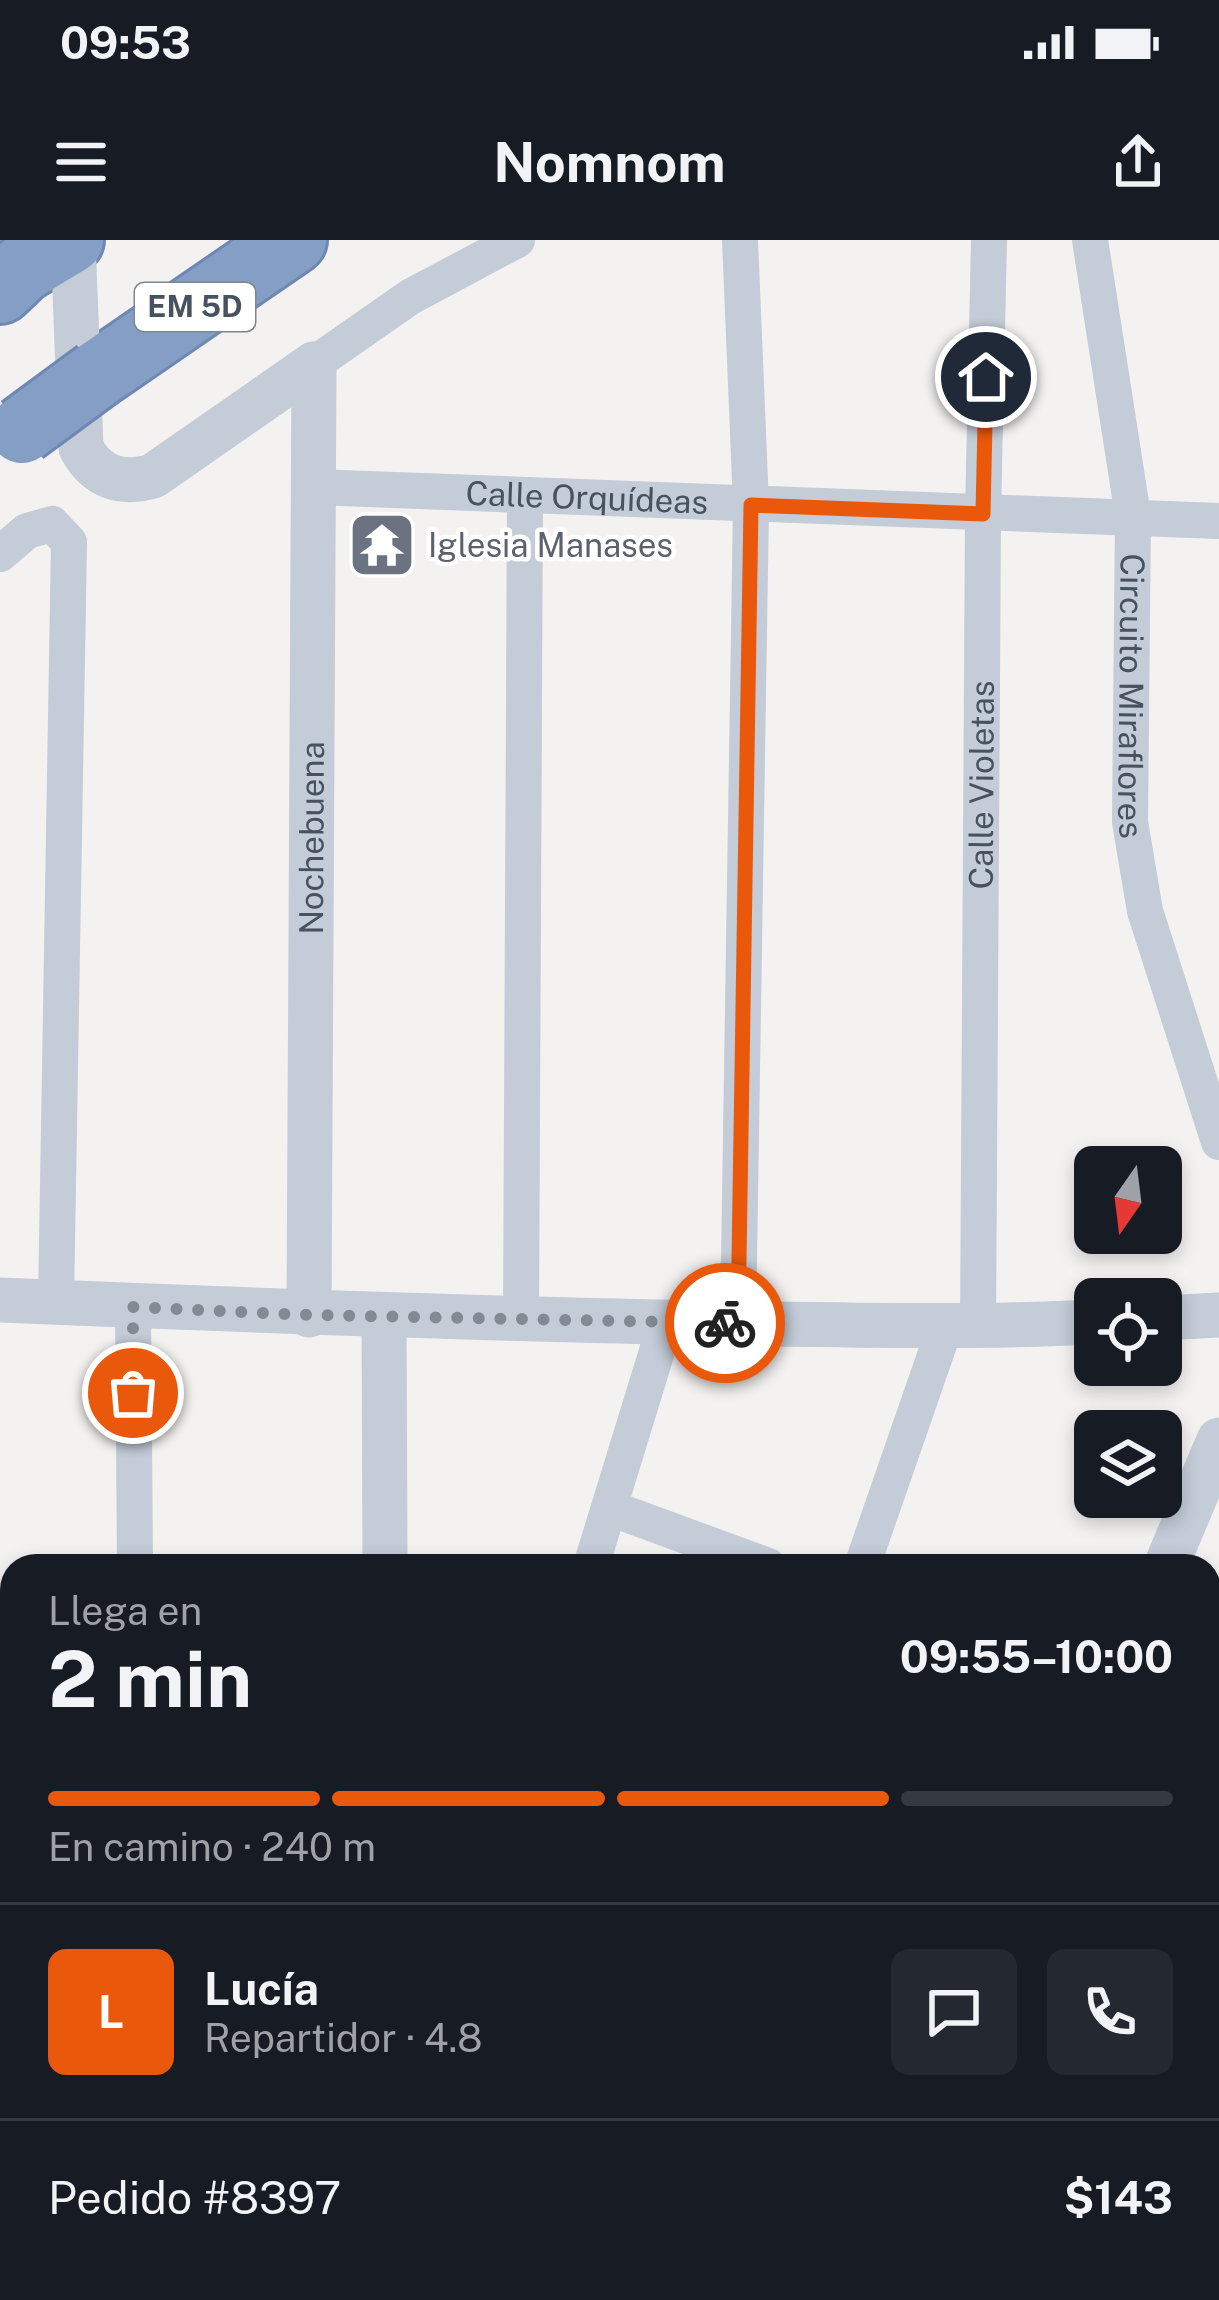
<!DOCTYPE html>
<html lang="es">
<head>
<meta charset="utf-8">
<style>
  :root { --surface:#171b24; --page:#242831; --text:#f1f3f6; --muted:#9ea1a6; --line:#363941; --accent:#ea580c }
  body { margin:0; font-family:"Public Sans",sans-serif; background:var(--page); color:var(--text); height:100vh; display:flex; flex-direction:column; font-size:45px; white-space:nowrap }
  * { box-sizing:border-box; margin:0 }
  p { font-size:39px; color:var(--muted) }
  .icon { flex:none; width:66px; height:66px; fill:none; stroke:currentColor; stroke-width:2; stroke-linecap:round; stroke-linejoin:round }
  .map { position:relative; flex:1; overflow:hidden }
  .side { position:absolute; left:0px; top:1314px; width:1221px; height:747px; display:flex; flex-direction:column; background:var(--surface); border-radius:36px 36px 0 0; box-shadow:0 6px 18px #0003 }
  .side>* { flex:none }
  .needle { width:78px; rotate:194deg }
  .tools { position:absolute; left:1074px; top:906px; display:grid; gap:24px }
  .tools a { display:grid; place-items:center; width:108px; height:108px; border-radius:18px; background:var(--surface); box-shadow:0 6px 18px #0003; font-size:60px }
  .pin { position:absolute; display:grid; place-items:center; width:102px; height:102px; color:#fff; margin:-51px; border:6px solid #fff; border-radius:50%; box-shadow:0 3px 12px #0007 }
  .courier { position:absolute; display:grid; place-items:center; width:120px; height:120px; margin:-60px; border:9px solid #ea580c; border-radius:50%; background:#fff; color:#222; box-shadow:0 3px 15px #0007 }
  .head em { font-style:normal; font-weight:700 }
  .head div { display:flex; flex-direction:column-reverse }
  .head { display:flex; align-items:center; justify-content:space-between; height:204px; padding:0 48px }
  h1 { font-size:78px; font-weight:700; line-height:90px }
  .bar { display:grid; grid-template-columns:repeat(4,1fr); gap:18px 12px; align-content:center; height:144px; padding:0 48px }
  .bar i { height:15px; border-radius:9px; background:var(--line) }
  .bar .current { background:var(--accent) }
  .bar p { grid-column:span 4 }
  .line { display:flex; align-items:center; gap:30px; padding:0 48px; border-top:3px solid var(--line) }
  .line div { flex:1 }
  .round { display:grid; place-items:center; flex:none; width:126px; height:126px; border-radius:18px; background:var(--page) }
  .status { display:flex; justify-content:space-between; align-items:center; height:84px; padding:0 60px; background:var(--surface); direction:ltr }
  .status svg { height:33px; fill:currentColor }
  header { display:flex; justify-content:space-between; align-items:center; height:156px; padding:0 48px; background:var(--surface); font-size:54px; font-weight:700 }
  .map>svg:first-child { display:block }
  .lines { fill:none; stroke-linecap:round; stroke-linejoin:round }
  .motorway-casing { stroke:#6f88b1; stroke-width:72 }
  .minor { stroke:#c3ccd7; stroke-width:36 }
  .tertiary { stroke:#c3ccd7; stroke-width:45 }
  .motorway { stroke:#849ec5; stroke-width:66 }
  .motorway-bridge-casing { stroke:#6f88b1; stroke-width:72; stroke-linecap:butt }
  .motorway-bridge { stroke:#849ec5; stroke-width:66 }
  .done { stroke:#848a93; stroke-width:12; stroke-dasharray:0 21.6 }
  .route { stroke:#ea580c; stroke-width:15 }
  .labels { text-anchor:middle; stroke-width:9; stroke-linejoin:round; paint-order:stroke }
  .shield { fill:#fff; stroke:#7e8690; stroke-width:3 }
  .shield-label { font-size:30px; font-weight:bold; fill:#475261 }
  .street-label { font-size:33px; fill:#475261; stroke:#fff }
  .worship-label { font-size:33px; fill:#5b616d; stroke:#fff; text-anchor:start }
</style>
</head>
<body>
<div class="status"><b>09:53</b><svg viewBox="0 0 49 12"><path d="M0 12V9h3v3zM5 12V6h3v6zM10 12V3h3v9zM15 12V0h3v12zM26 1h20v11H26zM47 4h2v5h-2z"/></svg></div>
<header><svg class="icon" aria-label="menu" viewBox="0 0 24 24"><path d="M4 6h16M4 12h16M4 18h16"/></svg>Nomnom<svg class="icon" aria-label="share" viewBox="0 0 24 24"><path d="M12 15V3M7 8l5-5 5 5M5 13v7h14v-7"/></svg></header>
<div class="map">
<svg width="1219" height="2060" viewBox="0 0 1219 2060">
  <rect width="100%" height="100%" fill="#f4f1f1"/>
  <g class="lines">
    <g class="motorway-casing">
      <g id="motorway">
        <path d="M0 50 22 29 70 0"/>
        <path d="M98 134 293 0"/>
      </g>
    </g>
    <g class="minor">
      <path id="s1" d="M1090 0 1133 276 1130 582 1145 671 1219 902"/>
      <path d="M314 124 410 57 517 0"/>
      <path id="s2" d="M314 247 1219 281"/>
      <path d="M0 314 27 291 52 284 69 302 56 1062"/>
      <path d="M133 1067 135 1326"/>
      <path d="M521 1079 525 256"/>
      <path d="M738 1083 751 265 740 0"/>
      <path id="s3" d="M978 1088 983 275 989 0"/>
      <path d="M610 1268 768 1326"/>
      <path d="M591 1326 666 1082"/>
      <path d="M862 1326 945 1087"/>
      <path d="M0 1511 12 1510"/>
      <path d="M1209 1633 1219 1587"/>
      <path d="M1209 1821 1219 1822"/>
      <path d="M141 2049V2060"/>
      <path d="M549 2049 571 2060"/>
      <path d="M1090 2060 1091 2049"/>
    </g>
    <g class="tertiary">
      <path d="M73 0 81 208C97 238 122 245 153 236L314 124"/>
      <path d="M0 1060C240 1070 480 1079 721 1083 846 1085 970 1088 1095 1082"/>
      <path id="s4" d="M309 1075 314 124"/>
      <path d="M384 1076 385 1326"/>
      <path d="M1161 1078 1219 1075"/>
      <path d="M1166 1326 1219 1200"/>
      <path d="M398 2049V2060"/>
      <path d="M919 2060 922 2049"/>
    </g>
    <use href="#motorway" class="motorway"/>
    <g class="motorway-bridge-casing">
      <path id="motorway-bridge" d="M22 190 98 134"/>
    </g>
    <use href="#motorway-bridge" class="motorway-bridge"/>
  </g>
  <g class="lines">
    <path class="done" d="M133 1153V1067L309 1075 725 1083"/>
    <path class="route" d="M725 1083H738L751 265 983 274 986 137"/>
  </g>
  <defs>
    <g id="temple-square" transform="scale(3.45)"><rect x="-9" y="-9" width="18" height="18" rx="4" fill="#6b7280" stroke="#fff"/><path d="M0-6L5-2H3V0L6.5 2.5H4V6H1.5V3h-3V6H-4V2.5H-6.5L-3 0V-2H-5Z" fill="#fff"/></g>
  </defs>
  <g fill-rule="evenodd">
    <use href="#temple-square" x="382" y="305"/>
  </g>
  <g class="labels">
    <rect class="shield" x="135" y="43" width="120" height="48" rx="9"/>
    <g class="shield-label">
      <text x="195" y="77">EM 5D</text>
    </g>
    <g class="street-label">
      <text dy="12" stroke="none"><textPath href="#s2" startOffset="273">Calle Orquídeas</textPath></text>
      <text dy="12" stroke="none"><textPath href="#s1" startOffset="459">Circuito Miraflores</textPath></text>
      <text dy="12" stroke="none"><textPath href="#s3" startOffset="543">Calle Violetas</textPath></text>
      <text dy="12" stroke="none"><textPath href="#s4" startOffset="477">Nochebuena</textPath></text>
    </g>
    <g class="worship-label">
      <text x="428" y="317">Iglesia Manases</text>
    </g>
  </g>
</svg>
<div class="tools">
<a><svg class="needle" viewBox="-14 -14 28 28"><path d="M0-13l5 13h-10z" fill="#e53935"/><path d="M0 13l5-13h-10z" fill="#9ea1a6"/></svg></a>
<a><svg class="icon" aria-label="locate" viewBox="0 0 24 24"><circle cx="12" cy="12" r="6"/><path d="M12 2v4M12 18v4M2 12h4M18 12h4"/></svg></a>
<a><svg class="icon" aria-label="layers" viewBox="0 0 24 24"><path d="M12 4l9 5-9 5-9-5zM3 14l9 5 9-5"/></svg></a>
</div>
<div class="pin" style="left:133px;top:1153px;background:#ea580c"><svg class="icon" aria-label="bag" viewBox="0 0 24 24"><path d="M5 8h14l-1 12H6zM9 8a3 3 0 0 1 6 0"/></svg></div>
<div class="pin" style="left:986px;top:137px;background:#1f2937"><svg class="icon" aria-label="home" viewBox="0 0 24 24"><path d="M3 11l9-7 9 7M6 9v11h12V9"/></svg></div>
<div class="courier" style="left:725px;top:1083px"><svg class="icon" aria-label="bike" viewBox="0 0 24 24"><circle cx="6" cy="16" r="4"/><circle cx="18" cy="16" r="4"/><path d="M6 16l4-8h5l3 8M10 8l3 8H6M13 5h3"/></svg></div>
<section class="side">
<div class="head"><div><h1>2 min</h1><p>Llega en</p></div><em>09:55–10:00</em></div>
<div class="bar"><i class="current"></i><i class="current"></i><i class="current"></i><i></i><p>En camino · 240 m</p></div>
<div class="line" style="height:216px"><b class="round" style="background:var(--accent);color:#fff">L</b><div><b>Lucía</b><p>Repartidor · 4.8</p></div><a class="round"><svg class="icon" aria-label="chat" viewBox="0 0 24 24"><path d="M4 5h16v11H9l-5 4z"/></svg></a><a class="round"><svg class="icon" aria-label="phone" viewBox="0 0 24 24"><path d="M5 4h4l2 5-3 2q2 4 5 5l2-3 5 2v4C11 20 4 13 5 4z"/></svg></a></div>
<div class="line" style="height:156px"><div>Pedido #8397</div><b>$143</b></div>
</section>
</div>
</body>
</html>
